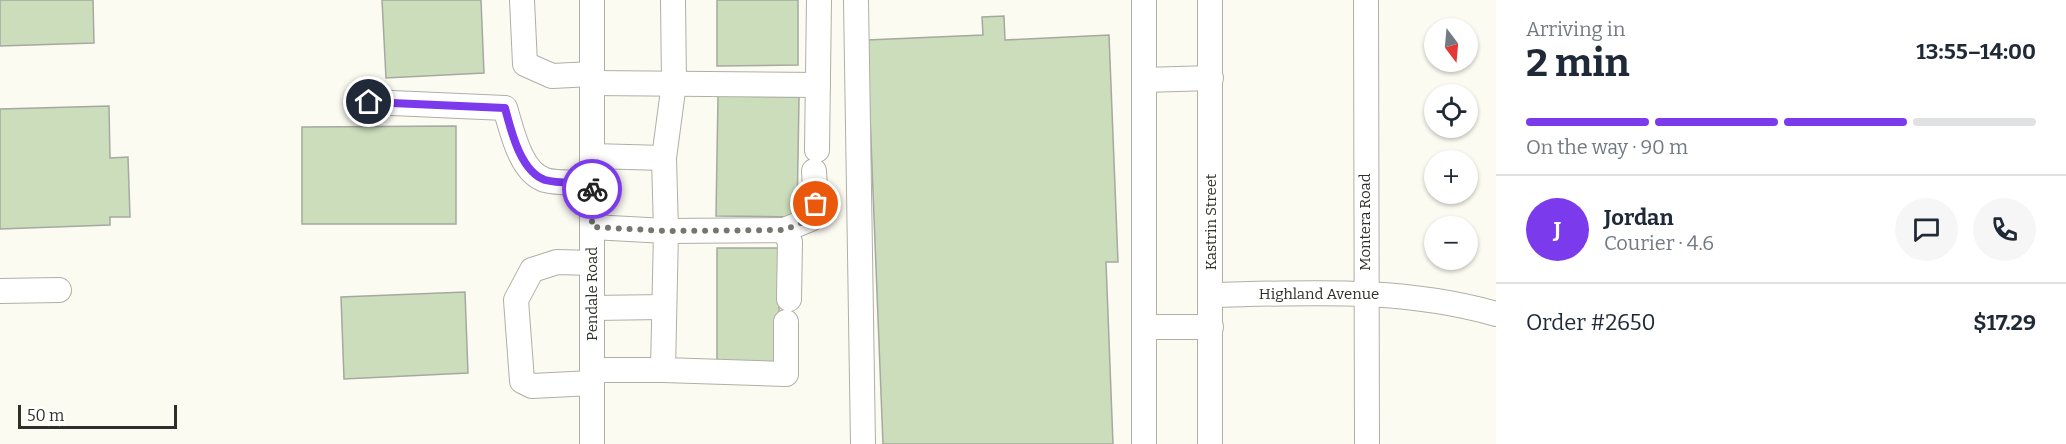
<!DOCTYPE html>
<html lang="en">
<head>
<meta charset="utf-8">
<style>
  :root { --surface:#fff; --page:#f6f6f7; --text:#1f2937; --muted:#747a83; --line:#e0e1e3; --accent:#7c3aed }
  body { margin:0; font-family:Bitter,serif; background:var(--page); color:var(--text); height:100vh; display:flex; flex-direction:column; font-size:22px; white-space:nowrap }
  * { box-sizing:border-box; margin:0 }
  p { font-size:20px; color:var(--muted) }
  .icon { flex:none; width:33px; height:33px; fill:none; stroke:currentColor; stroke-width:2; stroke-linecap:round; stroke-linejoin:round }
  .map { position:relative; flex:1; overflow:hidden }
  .side { display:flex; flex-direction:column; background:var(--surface); width:570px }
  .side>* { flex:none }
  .needle { width:39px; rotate:164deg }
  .buttons { position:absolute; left:1424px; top:18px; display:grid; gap:12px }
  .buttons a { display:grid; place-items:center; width:54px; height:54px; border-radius:50%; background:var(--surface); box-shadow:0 2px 4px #0004; font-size:30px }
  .scale { position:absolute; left:18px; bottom:15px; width:159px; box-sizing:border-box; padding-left:6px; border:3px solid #2e2e2a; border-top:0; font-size:16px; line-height:21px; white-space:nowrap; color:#2e2e2a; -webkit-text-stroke:4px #fffffe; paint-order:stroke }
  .pin { position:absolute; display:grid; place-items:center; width:51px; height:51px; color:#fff; margin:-26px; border:3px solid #fff; border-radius:50%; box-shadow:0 2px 6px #0007 }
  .courier { position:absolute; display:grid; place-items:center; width:60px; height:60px; margin:-30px; border:4px solid #7c3aed; border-radius:50%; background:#fff; color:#222; box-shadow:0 2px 8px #0007 }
  .overview em { font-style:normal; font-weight:700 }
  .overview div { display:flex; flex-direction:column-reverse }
  .overview { display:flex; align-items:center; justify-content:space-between; height:102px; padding:0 30px }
  h1 { font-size:39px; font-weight:700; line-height:45px }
  .bar { display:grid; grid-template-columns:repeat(4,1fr); gap:9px 6px; align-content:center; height:72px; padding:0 30px }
  .bar i { height:8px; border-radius:4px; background:var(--line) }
  .bar .on { background:var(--accent) }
  .bar p { grid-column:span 4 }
  .line { display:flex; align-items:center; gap:15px; padding:0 30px; border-top:2px solid var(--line) }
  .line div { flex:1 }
  .round { display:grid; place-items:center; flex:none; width:63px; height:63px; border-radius:32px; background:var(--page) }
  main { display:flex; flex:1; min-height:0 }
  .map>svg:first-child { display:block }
  .building { fill:#cbddbb; stroke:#a5a9a1; stroke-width:1.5 }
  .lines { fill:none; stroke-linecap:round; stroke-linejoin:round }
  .minor-casing { stroke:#afafa6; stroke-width:26 }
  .minor { stroke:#fff; stroke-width:24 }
  .done { stroke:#767670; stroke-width:6; stroke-dasharray:0 10.8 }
  .route { stroke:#7c3aed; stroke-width:8 }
  .labels { text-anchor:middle; stroke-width:5; stroke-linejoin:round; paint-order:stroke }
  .street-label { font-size:15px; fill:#2e2e2a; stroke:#fffffe }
</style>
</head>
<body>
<main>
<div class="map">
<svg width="1496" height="444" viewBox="0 0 1496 444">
  <rect width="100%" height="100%" fill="#fcfbf2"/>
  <g class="building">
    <path d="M0 0H93L94 43 0 46Z"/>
    <path d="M382 0H481L484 73 386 78Z"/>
    <path d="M717 0H798V65L717 66Z"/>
    <path d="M1004 16 1005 40 1109 35 1118 262H1106L1113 444H883L867 40 983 35 982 17Z"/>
    <path d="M718 96 799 97 797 217 716 216Z"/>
    <path d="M109 106 110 158 128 157 130 217H110V225L0 229V109Z"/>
    <path d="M456 126V224H302V127Z"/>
    <rect x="717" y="248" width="62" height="119"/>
    <path d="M465 292 468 373 344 379 341 297Z"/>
  </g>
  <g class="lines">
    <g class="minor-casing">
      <g id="minor">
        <path d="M522 0 525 64 552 76 592 74"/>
        <path d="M673 0 674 83 664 158 666 231 784 230 790 242 789 299"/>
        <path d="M856 0 863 444"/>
        <path d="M1366 0 1367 444"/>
        <path d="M1144 80 1211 78"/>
        <path d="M592 83 818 85"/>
        <path d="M369 102 505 108C512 130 520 172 545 180 560 184 577 182 592 182"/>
        <path d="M817 150 819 0"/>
        <path d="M592 156 664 158"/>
        <path d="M592 227 666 231 663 370 786 374V322"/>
        <path d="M784 230 811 219 816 204 814 171"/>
        <path d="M0 291 59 290"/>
        <path d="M1211 295C1307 293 1403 287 1496 314"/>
        <path d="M592 308 664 307"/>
        <path d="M1144 327H1211"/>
        <path d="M592 370H663"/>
        <path d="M592 383 532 386 522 381 516 300 532 270 557 262 592 263"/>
        <path d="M592 444V0"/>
        <path d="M1144 444V0"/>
        <path d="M1210 444V0"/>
      </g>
    </g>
    <use href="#minor" class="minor"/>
  </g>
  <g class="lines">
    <path class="done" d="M592 189V227L666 231 784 230 811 219 816 204"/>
    <path class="route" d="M369 102 505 108C511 130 520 171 545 180 560 184 577 182 592 182V189"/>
  </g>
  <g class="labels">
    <g class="street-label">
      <text transform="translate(1211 222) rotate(-90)" y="5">Kastrin Street</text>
      <text transform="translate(1365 222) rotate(-90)" y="5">Montera Road</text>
      <text transform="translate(592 294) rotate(-90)" y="5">Pendale Road</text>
      <text x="1319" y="299">Highland Avenue</text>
    </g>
  </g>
</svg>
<div class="buttons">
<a><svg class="needle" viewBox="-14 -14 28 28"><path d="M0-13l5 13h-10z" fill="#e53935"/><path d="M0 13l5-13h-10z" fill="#747a83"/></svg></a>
<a><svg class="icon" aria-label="locate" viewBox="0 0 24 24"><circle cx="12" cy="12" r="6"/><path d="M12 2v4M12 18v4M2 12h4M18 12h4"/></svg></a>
<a>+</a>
<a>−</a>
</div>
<div class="scale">50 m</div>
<div class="pin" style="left:816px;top:204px;background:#ea580c"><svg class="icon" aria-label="bag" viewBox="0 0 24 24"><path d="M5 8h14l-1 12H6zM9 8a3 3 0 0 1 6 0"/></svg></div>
<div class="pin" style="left:369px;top:102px;background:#1f2937"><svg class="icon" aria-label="home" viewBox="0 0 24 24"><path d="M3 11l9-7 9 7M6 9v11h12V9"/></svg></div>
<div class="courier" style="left:592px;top:189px"><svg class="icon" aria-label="bike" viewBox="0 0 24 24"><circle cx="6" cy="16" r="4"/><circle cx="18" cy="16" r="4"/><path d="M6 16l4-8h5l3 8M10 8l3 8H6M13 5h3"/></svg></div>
</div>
<section class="side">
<div class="overview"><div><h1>2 min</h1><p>Arriving in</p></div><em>13:55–14:00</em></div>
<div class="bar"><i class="on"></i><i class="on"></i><i class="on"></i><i></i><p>On the way · 90 m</p></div>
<div class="line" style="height:108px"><b class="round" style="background:var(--accent);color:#fff">J</b><div><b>Jordan</b><p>Courier · 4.6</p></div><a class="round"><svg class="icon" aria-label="chat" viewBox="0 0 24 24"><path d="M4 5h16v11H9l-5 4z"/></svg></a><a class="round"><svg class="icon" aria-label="phone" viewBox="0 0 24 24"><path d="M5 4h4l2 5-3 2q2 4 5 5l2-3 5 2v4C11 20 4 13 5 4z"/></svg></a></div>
<div class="line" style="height:78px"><div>Order #2650</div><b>$17.29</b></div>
</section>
</main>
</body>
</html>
